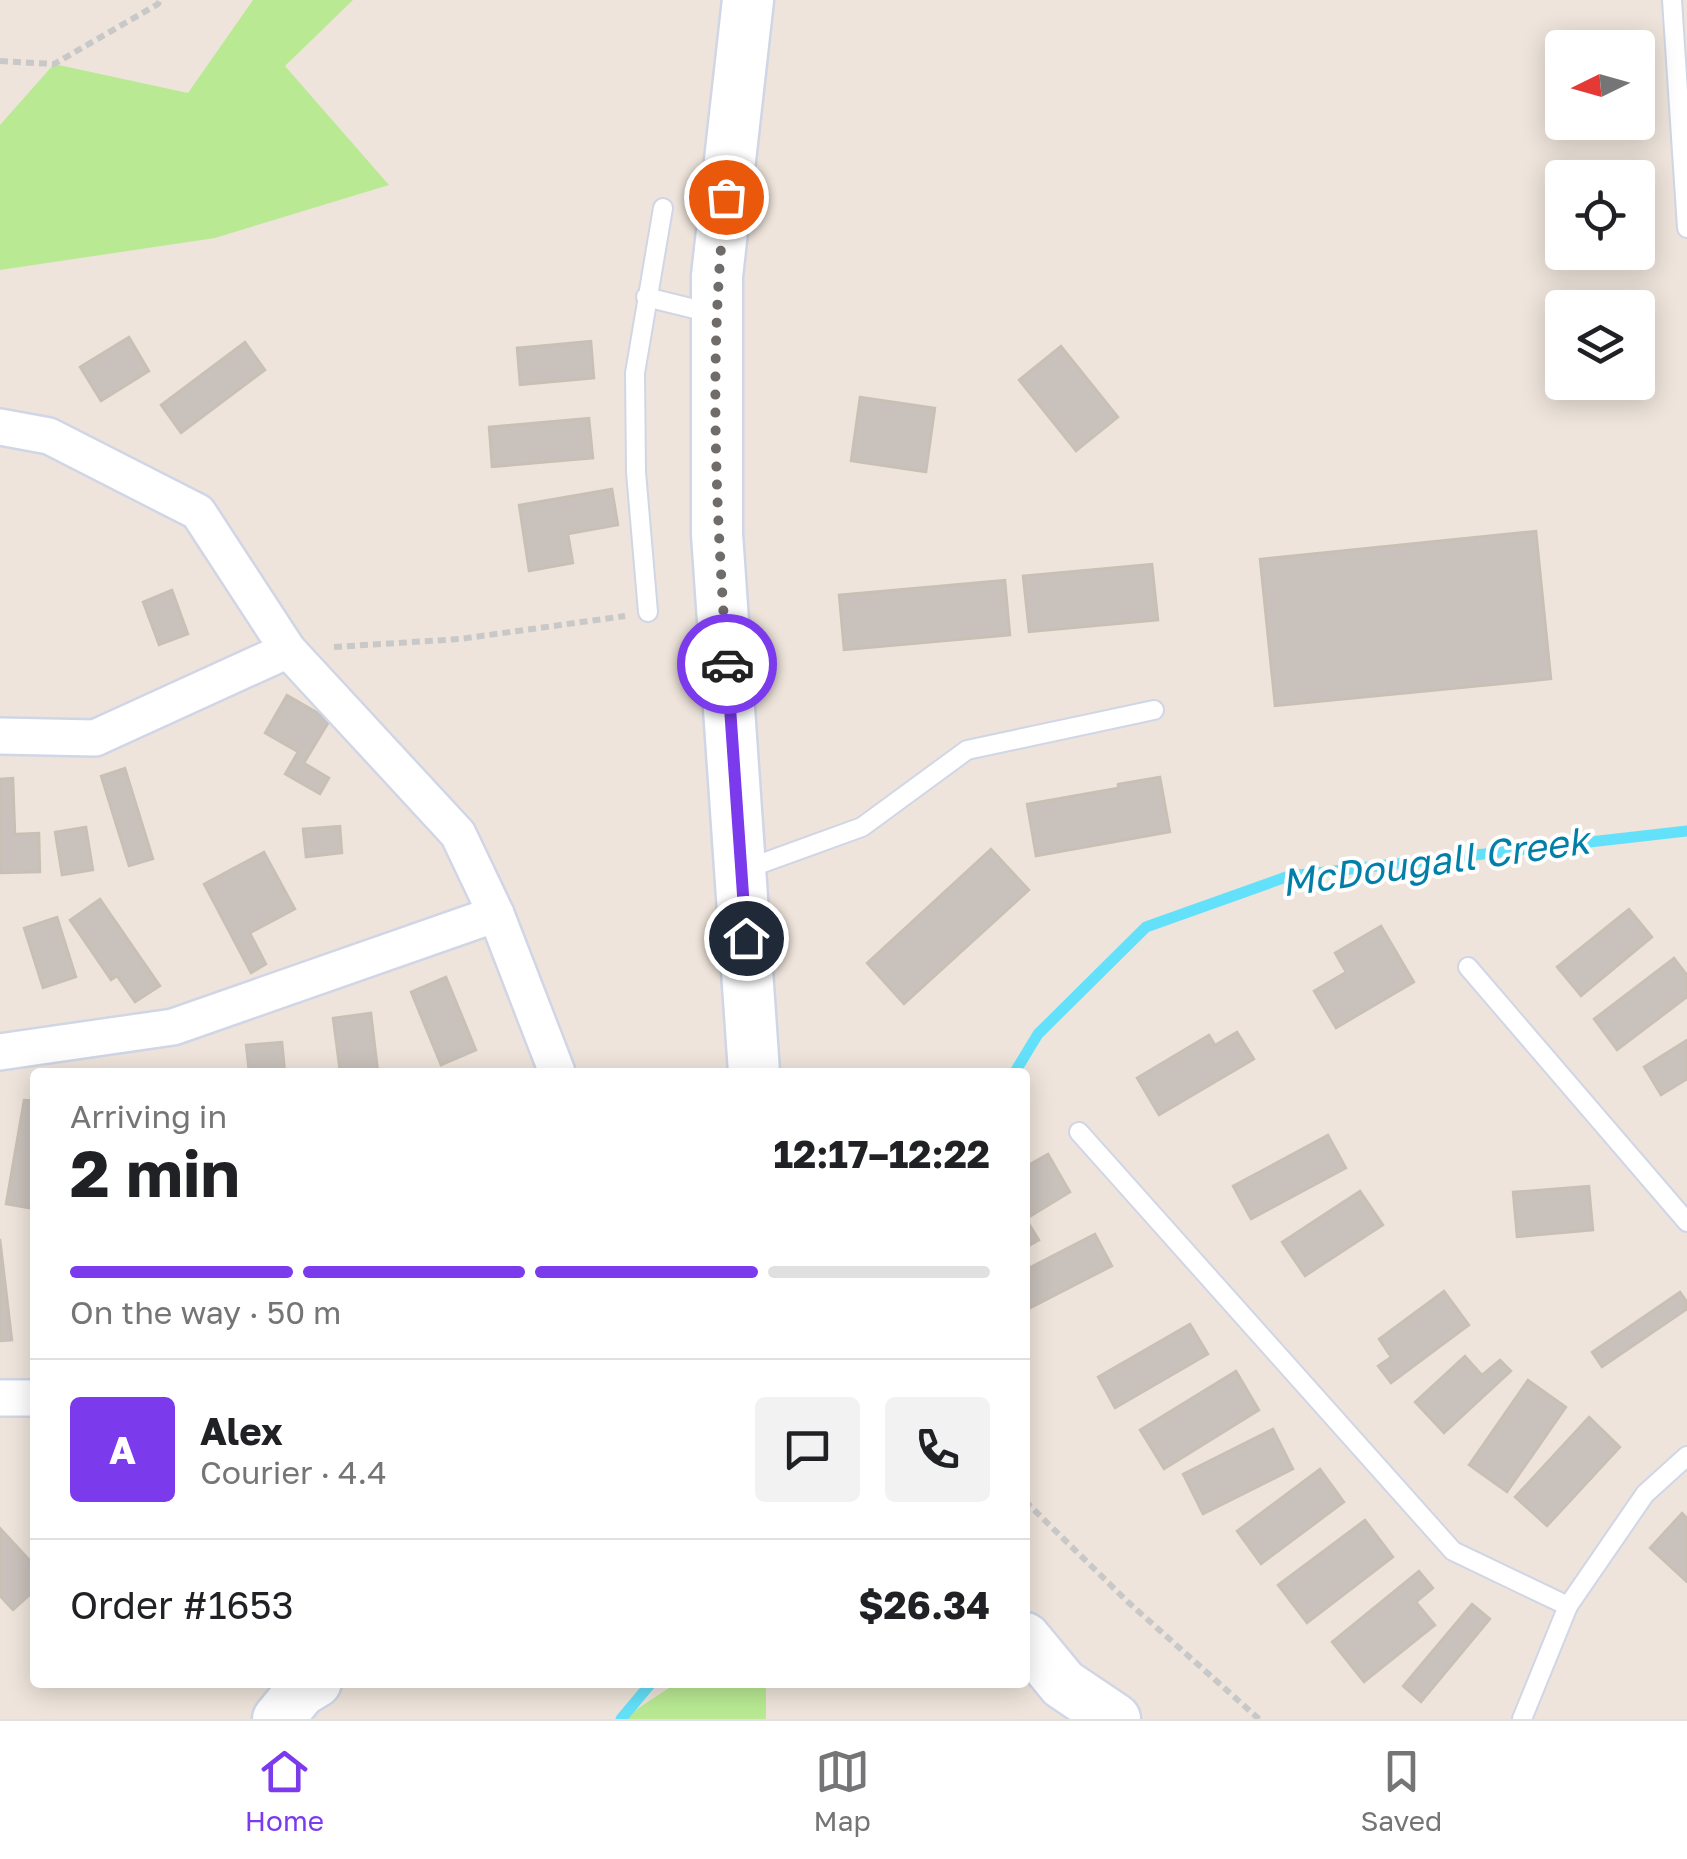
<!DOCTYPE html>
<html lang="en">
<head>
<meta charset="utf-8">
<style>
  :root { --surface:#fff; --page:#f2f2f2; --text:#202124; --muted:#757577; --line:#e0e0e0; --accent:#7c3aed }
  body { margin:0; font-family:"Golos Text",sans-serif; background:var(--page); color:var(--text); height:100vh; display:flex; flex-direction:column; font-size:38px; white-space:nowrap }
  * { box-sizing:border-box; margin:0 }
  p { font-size:32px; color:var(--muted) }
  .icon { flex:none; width:55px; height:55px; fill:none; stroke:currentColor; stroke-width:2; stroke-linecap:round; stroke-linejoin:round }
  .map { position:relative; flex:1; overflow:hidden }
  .details { position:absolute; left:30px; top:1068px; width:1000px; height:620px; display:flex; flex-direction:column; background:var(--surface); border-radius:10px; box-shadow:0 5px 25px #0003 }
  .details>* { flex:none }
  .needle { width:65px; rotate:265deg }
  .tools { position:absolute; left:1545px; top:30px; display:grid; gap:20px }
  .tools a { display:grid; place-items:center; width:110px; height:110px; border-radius:10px; background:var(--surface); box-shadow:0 5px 25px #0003; font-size:50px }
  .pin { position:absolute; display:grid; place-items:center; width:85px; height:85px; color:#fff; margin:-42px; border:5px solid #fff; border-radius:50%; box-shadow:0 2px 10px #0007 }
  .courier { position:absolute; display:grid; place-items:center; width:100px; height:100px; margin:-50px; border:8px solid #7c3aed; border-radius:50%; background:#fff; color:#222; box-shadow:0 2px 12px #0007 }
  .head em { font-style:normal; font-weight:700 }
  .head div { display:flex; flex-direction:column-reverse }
  .head { display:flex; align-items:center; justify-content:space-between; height:170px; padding:0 40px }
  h1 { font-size:65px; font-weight:700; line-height:75px }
  .bar { display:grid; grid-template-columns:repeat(4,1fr); gap:15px 10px; align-content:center; height:120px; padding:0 40px }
  .bar i { height:12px; border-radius:8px; background:var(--line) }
  .bar .active { background:var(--accent) }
  .bar p { grid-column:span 4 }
  .line { display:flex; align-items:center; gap:25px; padding:0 40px; border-top:2px solid var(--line) }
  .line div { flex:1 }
  .round { display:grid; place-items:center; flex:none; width:105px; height:105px; border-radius:10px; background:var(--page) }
  .dock { display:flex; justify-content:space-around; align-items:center; height:140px; border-top:2px solid var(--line); background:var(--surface); font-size:28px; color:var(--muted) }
  .dock a { display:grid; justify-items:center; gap:5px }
  .dock .active { color:var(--accent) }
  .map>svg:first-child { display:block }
  .green { fill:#b9ea93 }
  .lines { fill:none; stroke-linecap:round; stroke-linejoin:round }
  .stream { stroke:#64e1fa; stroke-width:11 }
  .building { fill:#c9c1bb; stroke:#c9c0b5; stroke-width:2.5 }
  .lane-casing { stroke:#d0d6e5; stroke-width:22 }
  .street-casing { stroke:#d0d6e5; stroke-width:40 }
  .secondary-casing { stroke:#d0d6e5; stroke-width:55 }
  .path { stroke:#c8c8c8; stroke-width:6; stroke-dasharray:8 5; stroke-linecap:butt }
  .lane { stroke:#fff; stroke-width:18 }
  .street { stroke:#fff; stroke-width:35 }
  .secondary { stroke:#fff; stroke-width:50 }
  .done { stroke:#6f6c69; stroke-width:10; stroke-dasharray:0 18 }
  .route { stroke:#7c3aed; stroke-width:12 }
  .labels { text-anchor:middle; stroke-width:8; stroke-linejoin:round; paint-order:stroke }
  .water-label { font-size:38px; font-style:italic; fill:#017fa8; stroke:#fff }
</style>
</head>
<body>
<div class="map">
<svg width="1687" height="1719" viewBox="0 0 1687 1719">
  <rect width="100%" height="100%" fill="#eee4db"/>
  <g class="green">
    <path d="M253 0H353L285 66 389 185 215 238 0 270V125L54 64 188 93Z"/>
    <path d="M678 1682 766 1683V1719H622Z"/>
  </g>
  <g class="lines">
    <g class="stream">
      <path d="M1015 1072 1038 1034 1146 927 1289 876 1687 831"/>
      <path d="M621 1719 652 1682"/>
    </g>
  </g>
  <g class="building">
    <path d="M129 337 149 371 101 401 80 367Z"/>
    <path d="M591 341 594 378 520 385 517 348Z"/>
    <path d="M245 342 265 370 181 433 161 405Z"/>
    <path d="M1061 346 1118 417 1076 451 1019 380Z"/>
    <path d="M860 397 935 408 926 472 851 461Z"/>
    <path d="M589 418 593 458 492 467 489 427Z"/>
    <path d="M612 489 618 525 568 534 573 563 529 571 519 505Z"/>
    <path d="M1536 531 1551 679 1275 706 1260 559Z"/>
    <path d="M1152 564 1158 620 1029 632 1023 576Z"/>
    <path d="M1005 580 1010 635 844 650 839 595Z"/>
    <path d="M172 590 188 634 159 645 143 602Z"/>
    <path d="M287 695 330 720 304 763 329 778 320 794 285 774 298 752 265 733Z"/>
    <path d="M125 768 153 859 129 866 101 776Z"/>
    <path d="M1160 777 1170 832 1036 856 1027 804 1118 788V784Z"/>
    <path d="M13 778 15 834 39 833 40 872 0 873V779Z"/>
    <path d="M340 826 342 853 306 857 303 829Z"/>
    <path d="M86 827 93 870 62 875 55 832Z"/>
    <path d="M991 849 1029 890 904 1004 867 963Z"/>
    <path d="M264 852 295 909 250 933 266 964 251 973 204 884Z"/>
    <path d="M100 899 160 986 135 1002 117 976 111 980 70 920Z"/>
    <path d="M1629 909 1652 937 1581 996 1557 967Z"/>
    <path d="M57 917 76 977 43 988 24 928Z"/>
    <path d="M1381 926 1414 982 1336 1028 1314 991 1346 972 1335 953Z"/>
    <path d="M1674 958 1687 975V997L1617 1050 1594 1019Z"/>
    <path d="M446 977 476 1050 441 1065 411 992Z"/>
    <path d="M371 1013 378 1072H340L333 1018Z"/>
    <path d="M1237 1032 1254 1059 1159 1115 1137 1078 1209 1035 1215 1045Z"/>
    <path d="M1687 1040V1079L1661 1095 1644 1067Z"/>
    <path d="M282 1042 285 1072H249L246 1045Z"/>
    <path d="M24 1100 35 1101V1209L6 1204Z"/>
    <path d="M1328 1135 1346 1168 1251 1219 1233 1186Z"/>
    <path d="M1048 1154 1070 1192 1026 1219 1039 1240 1025 1248V1167Z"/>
    <path d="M1589 1186 1593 1230 1517 1237 1513 1192Z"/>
    <path d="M1360 1191 1383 1225 1305 1276 1282 1242Z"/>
    <path d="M1095 1234 1112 1266 1028 1309 1025 1304V1270Z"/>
    <path d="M0 1239 12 1340 0 1341Z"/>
    <path d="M1444 1291 1469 1325 1391 1383 1378 1366 1391 1357 1379 1339Z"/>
    <path d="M1680 1292 1687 1302V1309L1602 1367 1592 1352Z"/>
    <path d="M1190 1324 1208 1354 1115 1408 1098 1377Z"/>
    <path d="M1465 1356 1482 1375 1500 1360 1511 1371 1444 1433 1415 1402Z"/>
    <path d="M1236 1371 1259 1410 1164 1469 1140 1430Z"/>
    <path d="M1528 1380 1566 1407 1507 1492 1469 1465Z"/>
    <path d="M1589 1417 1620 1447 1547 1526 1515 1497Z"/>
    <path d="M1273 1429 1293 1469 1203 1514 1183 1474Z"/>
    <path d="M1320 1469 1344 1502 1261 1564 1237 1531Z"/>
    <path d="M1682 1513 1687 1518V1582L1650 1548Z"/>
    <path d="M1365 1520 1393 1557 1307 1623 1278 1585Z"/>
    <path d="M0 1528 35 1566V1590L13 1610 0 1596Z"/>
    <path d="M1419 1571 1433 1588 1416 1602 1435 1625 1364 1682 1332 1642Z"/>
    <path d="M1472 1604 1490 1619 1421 1702 1403 1686Z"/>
  </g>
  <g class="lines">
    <g class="lane-casing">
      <g id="lane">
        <path d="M1672 0 1687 228"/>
        <path d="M646 297 711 313"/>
        <path d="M648 612 636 472 635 373 663 208"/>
        <path d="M746 869 862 827 967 750 1154 710"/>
        <path d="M1468 967 1687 1222"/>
        <path d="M1079 1132 1453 1551 1568 1606"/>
        <path d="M1522 1719 1568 1606 1645 1494 1687 1456"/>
      </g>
    </g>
    <g class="street-casing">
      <g id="street">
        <path d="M0 427 49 436 198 512 288 650 458 834 496 914 557 1072"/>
        <path d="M0 736 95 738 288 650"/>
        <path d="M0 1052 173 1027 496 914"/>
        <path d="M0 1398H35"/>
      </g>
    </g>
    <g class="secondary-casing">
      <g id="secondary">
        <path d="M748 0 717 276V534L754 1072"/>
        <path d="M1025 1638 1063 1684 1115 1719"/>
        <path d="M278 1719 301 1691 316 1682"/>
      </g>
    </g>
    <g class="path">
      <path d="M0 61 54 64 158 4 160 0"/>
      <path d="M334 647 460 639 625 616"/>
      <path d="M1025 1501 1128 1602 1259 1719"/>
    </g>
    <use href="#lane" class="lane"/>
    <use href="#street" class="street"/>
    <use href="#secondary" class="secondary"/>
  </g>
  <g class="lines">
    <path class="done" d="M726 197C708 352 716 509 727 664"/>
    <path class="route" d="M727 664 746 938"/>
  </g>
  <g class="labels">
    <g class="water-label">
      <text transform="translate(1435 862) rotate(-8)" y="13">McDougall Creek</text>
    </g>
  </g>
</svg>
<div class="tools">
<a><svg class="needle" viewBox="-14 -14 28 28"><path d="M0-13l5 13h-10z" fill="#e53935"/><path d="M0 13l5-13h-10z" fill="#757577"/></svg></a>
<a><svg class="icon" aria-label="locate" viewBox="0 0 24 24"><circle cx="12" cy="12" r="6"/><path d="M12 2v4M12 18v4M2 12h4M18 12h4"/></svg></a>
<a><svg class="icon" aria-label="layers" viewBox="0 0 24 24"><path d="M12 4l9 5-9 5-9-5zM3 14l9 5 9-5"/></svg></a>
</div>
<div class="pin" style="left:726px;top:197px;background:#ea580c"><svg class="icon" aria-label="bag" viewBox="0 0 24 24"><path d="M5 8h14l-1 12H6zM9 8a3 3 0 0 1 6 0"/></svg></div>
<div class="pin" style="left:746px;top:938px;background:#1f2937"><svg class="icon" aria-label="home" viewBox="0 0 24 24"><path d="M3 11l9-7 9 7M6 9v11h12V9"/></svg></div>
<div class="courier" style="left:727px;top:664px"><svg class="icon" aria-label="car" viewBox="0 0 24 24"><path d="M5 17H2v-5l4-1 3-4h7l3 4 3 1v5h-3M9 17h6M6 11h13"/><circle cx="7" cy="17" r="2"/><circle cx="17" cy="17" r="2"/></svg></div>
<section class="details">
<div class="head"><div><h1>2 min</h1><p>Arriving in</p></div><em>12:17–12:22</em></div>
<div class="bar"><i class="active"></i><i class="active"></i><i class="active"></i><i></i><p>On the way · 50 m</p></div>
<div class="line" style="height:180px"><b class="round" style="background:var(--accent);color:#fff">A</b><div><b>Alex</b><p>Courier · 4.4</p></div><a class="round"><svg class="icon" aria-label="chat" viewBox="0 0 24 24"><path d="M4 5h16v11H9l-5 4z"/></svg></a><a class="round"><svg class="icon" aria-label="phone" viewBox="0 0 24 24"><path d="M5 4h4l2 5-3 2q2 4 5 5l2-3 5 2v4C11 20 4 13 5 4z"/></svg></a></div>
<div class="line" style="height:130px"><div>Order #1653</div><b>$26.34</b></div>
</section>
</div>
<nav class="dock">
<a class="active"><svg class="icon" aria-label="home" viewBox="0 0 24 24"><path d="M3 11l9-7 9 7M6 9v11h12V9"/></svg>Home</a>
<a><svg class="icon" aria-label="map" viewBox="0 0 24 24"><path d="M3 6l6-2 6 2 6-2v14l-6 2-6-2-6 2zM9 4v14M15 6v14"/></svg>Map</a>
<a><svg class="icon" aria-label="saved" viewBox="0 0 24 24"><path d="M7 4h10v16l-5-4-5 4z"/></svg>Saved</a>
</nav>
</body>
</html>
